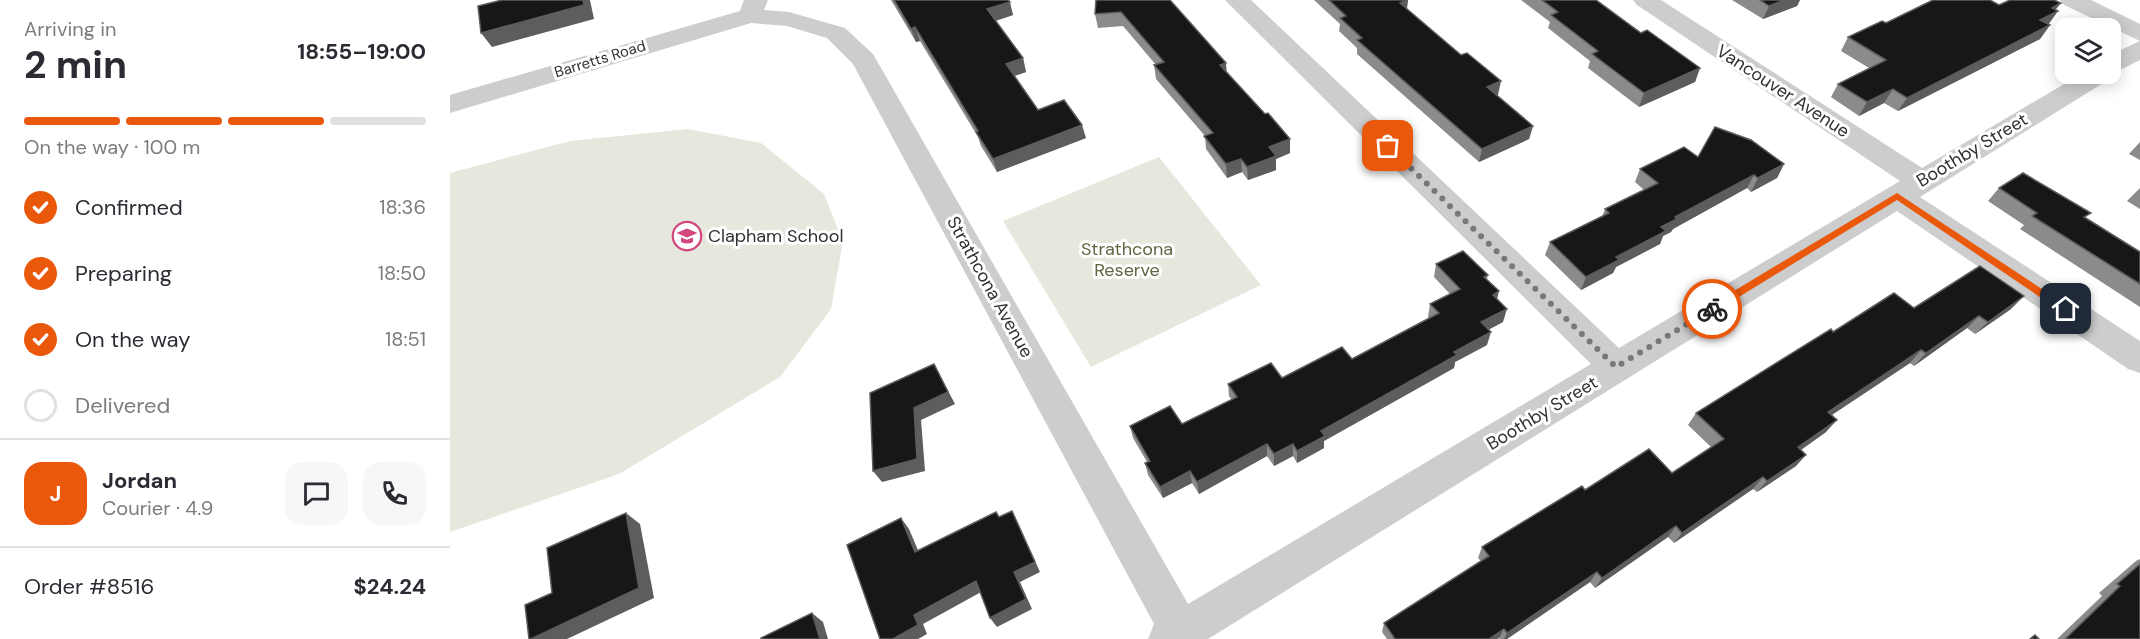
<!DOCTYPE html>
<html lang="en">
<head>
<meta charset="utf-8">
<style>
  :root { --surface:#fff; --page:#f7f7f7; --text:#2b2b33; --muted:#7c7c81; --line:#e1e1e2; --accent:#ea580c }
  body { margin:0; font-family:"DM Sans",sans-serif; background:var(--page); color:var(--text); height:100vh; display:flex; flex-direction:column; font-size:22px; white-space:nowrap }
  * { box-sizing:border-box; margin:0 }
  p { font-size:20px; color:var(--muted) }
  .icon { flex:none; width:33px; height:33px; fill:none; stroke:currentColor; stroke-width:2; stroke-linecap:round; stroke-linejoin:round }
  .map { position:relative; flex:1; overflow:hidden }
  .drawer { display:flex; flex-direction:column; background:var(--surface); width:450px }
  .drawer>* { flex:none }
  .fabs { position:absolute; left:1605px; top:18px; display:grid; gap:12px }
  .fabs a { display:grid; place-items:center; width:66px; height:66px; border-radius:12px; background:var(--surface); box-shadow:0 3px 15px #0003; font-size:30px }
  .pin { position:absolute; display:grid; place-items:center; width:51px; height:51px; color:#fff; margin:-26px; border-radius:12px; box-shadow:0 3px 9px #0006 }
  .courier { position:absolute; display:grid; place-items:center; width:60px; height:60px; margin:-30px; border:4px solid #ea580c; border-radius:50%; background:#fff; color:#222; box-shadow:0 2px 8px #0007 }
  .overview em { font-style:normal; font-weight:700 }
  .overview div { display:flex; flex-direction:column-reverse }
  .overview { display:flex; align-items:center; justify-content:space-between; height:102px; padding:0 24px }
  h1 { font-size:39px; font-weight:700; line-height:45px }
  .bar { display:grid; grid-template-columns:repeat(4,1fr); gap:9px 6px; align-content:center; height:72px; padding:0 24px }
  .bar i { height:8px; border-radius:4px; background:var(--line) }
  .bar .on { background:var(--accent) }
  .bar p { grid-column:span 4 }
  .line { display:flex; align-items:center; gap:15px; padding:0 24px; border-top:2px solid var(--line) }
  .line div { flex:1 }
  .round { display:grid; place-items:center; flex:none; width:63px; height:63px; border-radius:18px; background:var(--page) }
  ol { padding:0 24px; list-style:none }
  li { display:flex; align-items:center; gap:18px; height:66px }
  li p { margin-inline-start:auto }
  li .icon { padding:6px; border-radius:50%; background:var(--accent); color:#fff; stroke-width:4 }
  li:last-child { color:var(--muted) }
  li i { width:33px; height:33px; border:3px solid var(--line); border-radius:50% }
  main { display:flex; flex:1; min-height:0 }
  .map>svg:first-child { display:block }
  .green { fill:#e7e8dd }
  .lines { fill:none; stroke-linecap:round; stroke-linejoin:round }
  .minor { fill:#cdcdcd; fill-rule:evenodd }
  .wall { fill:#8b8b8b }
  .shaded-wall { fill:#5d5d5d }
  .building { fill:#171717; stroke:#5d5d5d; stroke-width:1.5 }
  .route { fill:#ea580c }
  .done { stroke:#787878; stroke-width:6; stroke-dasharray:0 10.8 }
  .labels { text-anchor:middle; stroke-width:6; stroke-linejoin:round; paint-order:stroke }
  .far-street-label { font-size:15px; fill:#303030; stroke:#fff }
  .street-label { font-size:18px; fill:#303030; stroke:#fff }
  .poi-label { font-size:18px; fill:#303030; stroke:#fff; text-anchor:start }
  .park-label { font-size:18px; fill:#5f6742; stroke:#fff }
</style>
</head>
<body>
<main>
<section class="drawer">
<div class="overview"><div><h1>2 min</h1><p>Arriving in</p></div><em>18:55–19:00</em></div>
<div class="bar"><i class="on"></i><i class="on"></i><i class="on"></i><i></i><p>On the way · 100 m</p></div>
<ol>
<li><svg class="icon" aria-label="check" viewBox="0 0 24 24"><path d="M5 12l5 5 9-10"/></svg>Confirmed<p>18:36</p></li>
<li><svg class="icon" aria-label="check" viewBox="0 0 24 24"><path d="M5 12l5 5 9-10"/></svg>Preparing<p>18:50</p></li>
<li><svg class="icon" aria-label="check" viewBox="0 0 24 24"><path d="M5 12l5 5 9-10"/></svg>On the way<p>18:51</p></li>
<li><i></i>Delivered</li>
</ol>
<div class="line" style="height:108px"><b class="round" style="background:var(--accent);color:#fff">J</b><div><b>Jordan</b><p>Courier · 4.9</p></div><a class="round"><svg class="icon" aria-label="chat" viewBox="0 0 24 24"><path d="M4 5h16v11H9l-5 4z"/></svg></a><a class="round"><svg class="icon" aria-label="phone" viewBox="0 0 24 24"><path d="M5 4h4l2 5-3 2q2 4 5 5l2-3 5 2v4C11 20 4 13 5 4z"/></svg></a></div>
<div class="line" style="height:78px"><div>Order #8516</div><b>$24.24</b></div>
</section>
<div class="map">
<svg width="1690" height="639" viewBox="0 0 1690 639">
  <rect width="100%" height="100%" fill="#fff"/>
  <g class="green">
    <path d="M238 129 311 143 374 194 393 242 381 309 330 377 169 474 0 532V173L120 141Z"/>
    <path d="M709 157 811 285 641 367 553 221Z"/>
  </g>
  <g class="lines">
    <path class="minor" d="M294 0H318L314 10 339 12 395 28 423 54 738 604 1141 364 775 0H801L1169 348 1450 181 1187 5 1183 0H1211L1472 168 1631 74H1660V55L1690 41 1614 5 1610 0H1641L1690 24V60L1662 74 1658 80 1470 197 1690 341V373L1678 369 1447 211 758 639H698L704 624 403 64 377 38 337 26 301 23 0 113V95L290 11Z"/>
  </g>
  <g class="wall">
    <path d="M441 0H558L563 15 546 21 573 58 576 72 565 76 588 110 636 138 547 172 531 146 528 137 470 41 466 42Z"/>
    <path d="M720 0 777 73 815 114 840 139V153L826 159V170L798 180 792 172 777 178 756 149 755 136 706 79 704 65H706L673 26 648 28 645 14Z"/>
    <path d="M864 0H958L957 9 1048 95H1047L1083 126 1079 139 1029 162 907 54V48L889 31 890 24Z"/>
    <path d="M1071 0H1146L1191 33 1250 68 1245 82 1189 107 1138 68 1140 61 1098 28 1100 22Z"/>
    <path d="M1282 0H1350L1347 6 1313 19Z"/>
    <path d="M1549 5 1606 10 1608 11 1598 24 1600 25 1590 39 1448 111 1434 103 1409 116 1381 97 1388 84 1419 68 1391 51 1398 37 1436 23Z"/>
    <path d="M1690 142V160L1679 154Z"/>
    <path d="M1248 157 1334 164 1327 178 1301 192 1297 188 1223 229 1221 232 1213 236 1210 244 1166 267 1163 273 1131 290 1095 255 1100 242 1152 217 1155 209 1194 190 1185 182 1190 169Z"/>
    <path d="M1549 188 1636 218 1690 252V307L1570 229 1574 225 1538 201Z"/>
    <path d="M1690 188V209L1677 201Z"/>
    <path d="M986 264 1038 275 1037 279 1047 299 1053 322 1038 330 1037 345 1005 362 1004 368 874 441V448L847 463 843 456 824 466 817 456 749 494 742 483 713 498 698 475 695 463 697 462 683 438 680 426 732 424 782 400 779 396 778 384 832 378 902 359 979 318 978 317 980 304 1000 294 984 277Z"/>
    <path d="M1464 308 1561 309 1525 334 1517 328 1464 366 1460 363 1382 415 1376 432 1351 450 1346 466 1307 492 1303 489 1224 543 1218 537 1145 588 1140 582 1057 639H1050L1049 638 1047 639H937L932 632 934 623 1031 561 1028 558 1032 547 1135 490 1222 473 1261 447 1238 425 1246 413 1383 332Z"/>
    <path d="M1690 559V639H1607L1652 596 1649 593 1686 561Z"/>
  </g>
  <g class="shaded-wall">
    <path d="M133 0H140L144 19 42 47 31 33Z"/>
    <path d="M958 0 956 13 950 3Z"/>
    <path d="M1334 0H1350L1347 6 1313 19 1319 6Z"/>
    <path d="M560 2 563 15 541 22 537 9Z"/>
    <path d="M1611 3 1603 13 1608 11 1598 25 1590 20 1602 8Z"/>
    <path d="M1600 25 1590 39 1448 111 1457 98Z"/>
    <path d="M465 27 470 41 466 42 461 29Z"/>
    <path d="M573 58 576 72 560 77 556 64Z"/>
    <path d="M776 63 777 76 770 65Z"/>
    <path d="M1250 68 1245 82 1189 107 1194 93Z"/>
    <path d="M1051 81 1048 95 1034 101 1037 87Z"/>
    <path d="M1443 89 1434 103 1409 116 1417 102Z"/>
    <path d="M632 125 636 138 547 172 543 159Z"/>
    <path d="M1083 126 1079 139 1029 162 1032 149Z"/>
    <path d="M840 139V153L826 159V170L798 180 797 167 819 147Z"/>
    <path d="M791 159 792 172 777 178 776 164Z"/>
    <path d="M1334 164 1327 178 1301 192 1308 178Z"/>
    <path d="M1304 175 1297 188 1223 229 1221 232 1213 236 1210 244 1166 267 1163 273 1131 290 1136 277 1166 257 1225 217Z"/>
    <path d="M1049 291 1046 304 1043 295Z"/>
    <path d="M1574 296 1561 309 1525 334 1538 322Z"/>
    <path d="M1057 309 1053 322 1028 335 1031 322Z"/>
    <path d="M1529 316 1517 328 1464 366 1476 353Z"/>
    <path d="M1041 332 1037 345 1005 362 1004 368 874 441V448L847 463V451L871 431 1004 352Z"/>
    <path d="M1471 350 1460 363 1368 424 1378 412Z"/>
    <path d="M484 364 505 404 471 420 475 471 432 482 423 471 464 408Z"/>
    <path d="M1387 420 1376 432 1338 459 1348 447Z"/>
    <path d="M817 444V456L749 494 747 482Z"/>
    <path d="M843 444V456L824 466V454Z"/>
    <path d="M1356 455 1346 466 1307 492 1317 481Z"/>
    <path d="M740 471 742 483 713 498 710 487Z"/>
    <path d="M1313 477 1303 489 1224 543 1232 533Z"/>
    <path d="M562 511 590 572 570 582 582 609 547 627 540 618 564 572Z"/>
    <path d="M176 513 190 524 204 598 117 639H81Z"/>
    <path d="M451 518 459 529 473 562 465 552Z"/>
    <path d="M1226 526 1218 537 1145 588 1152 578Z"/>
    <path d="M1147 572 1140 582 1057 639H1054L1057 633Z"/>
    <path d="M526 581 533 591 473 624 477 634 468 639H443L464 615Z"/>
    <path d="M362 613 373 622 378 639H370Z"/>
    <path d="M1054 629 1049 638 1047 639H1039Z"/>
  </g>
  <g class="building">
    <path d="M52 0H133L134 5 31 33 28 6Z"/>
    <path d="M444 0H558L560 2 537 9 573 58 556 64 588 110 614 100 632 125 543 159 526 132 528 131 465 27 461 29Z"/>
    <path d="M646 0H720L776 63 770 65 815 114 818 113 840 139 819 147 826 156 797 167 791 159 776 164 754 136 763 133 704 65 714 62 671 12 645 14Z"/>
    <path d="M879 0H957L950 3 1011 55 1017 53 1051 81 1037 87 1083 126 1032 149 907 40 912 38 890 18 896 16Z"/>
    <path d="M1092 0H1146L1191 33 1197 30 1250 68 1194 93 1142 54 1148 51 1101 15 1108 12Z"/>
    <path d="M1310 0H1334L1319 6Z"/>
    <path d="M1483 0H1540L1549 5 1560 0H1604L1611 3 1602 8 1608 11 1590 20 1600 25 1457 98 1443 89 1417 102 1388 84 1436 60 1398 37 1432 21 1436 23Z"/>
    <path d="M1265 127 1301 140 1334 164 1308 178 1304 175 1225 217 1227 219 1211 227 1216 231 1166 257 1169 260 1136 277 1100 242 1159 213 1155 209 1208 183 1190 169 1234 147 1248 157Z"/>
    <path d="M1573 173 1641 213 1634 217 1690 252V284L1582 216 1587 213 1549 188Z"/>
    <path d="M1013 251 1038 275 1034 277 1049 291 1043 295 1057 309 1031 322 1041 332 1004 352 1007 355 871 431 875 436 847 451 843 444 824 454 817 444 747 482 740 471 710 487 695 463 700 461 680 426 720 406 732 424 787 397 778 384 821 363 832 378 892 347 902 359 989 313 980 304 1010 289 986 264Z"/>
    <path d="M1530 266 1574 296 1538 322 1529 316 1476 353 1471 350 1378 412 1387 420 1348 447 1356 455 1317 481 1313 477 1232 533 1226 526 1152 578 1147 572 1057 633 1054 629 1039 639H945L934 623 1039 556 1032 547 1132 486 1135 490 1199 449 1222 473 1274 439 1246 413 1381 329 1383 332 1444 293 1464 308Z"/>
    <path d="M484 364 498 392 464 408 467 459 423 471 420 393Z"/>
    <path d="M562 511 585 562 564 572 576 599 540 618 526 581 464 615 468 625 443 639H430L397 545 451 518 465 552 546 512 549 517Z"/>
    <path d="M176 513 189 588 81 639H79L75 605 102 593 97 548Z"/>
    <path d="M1690 564V639H1615L1670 586 1667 584Z"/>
    <path d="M362 613 370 639H311V638Z"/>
    <path d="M1585 635 1589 639H1580Z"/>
  </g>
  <path class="route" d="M1447 193 1619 307V312H1612L1447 200 1266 311H1259V306Z"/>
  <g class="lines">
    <path class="done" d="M938 146 1166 367 1262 309"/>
  </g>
  <defs>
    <g id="school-ring" transform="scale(1.5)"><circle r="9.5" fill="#fff" stroke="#d2477e" stroke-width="1.5"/><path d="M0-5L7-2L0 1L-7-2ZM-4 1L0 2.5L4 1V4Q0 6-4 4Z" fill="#d2477e"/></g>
  </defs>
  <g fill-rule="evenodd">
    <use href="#school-ring" x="237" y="236"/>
  </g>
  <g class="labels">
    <g class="far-street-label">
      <text transform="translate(150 59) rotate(-17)" y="5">Barretts Road</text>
    </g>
    <g class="street-label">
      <text transform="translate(1333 91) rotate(33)" y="6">Vancouver Avenue</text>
      <text transform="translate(1522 150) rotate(-31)" y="6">Boothby Street</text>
      <text transform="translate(540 287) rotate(61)" y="6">Strathcona Avenue</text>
      <text transform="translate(1092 413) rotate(-31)" y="6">Boothby Street</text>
    </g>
    <g class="poi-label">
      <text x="258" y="242">Clapham School</text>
    </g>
    <g class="park-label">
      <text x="677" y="255">Strathcona<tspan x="677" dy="21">Reserve</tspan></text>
    </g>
  </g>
</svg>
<div class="fabs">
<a><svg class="icon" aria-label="layers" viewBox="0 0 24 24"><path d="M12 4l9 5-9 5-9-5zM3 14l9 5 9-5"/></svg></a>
</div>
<div class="pin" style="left:938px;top:146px;background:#ea580c"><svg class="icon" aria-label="bag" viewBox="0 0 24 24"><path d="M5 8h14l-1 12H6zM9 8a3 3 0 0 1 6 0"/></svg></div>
<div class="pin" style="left:1616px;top:309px;background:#1f2937"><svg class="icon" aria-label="home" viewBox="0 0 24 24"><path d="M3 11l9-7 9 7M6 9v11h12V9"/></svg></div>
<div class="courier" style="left:1262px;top:309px"><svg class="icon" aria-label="bike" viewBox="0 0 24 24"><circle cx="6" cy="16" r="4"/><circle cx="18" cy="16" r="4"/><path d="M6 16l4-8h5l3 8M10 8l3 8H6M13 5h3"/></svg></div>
</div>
</main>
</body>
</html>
